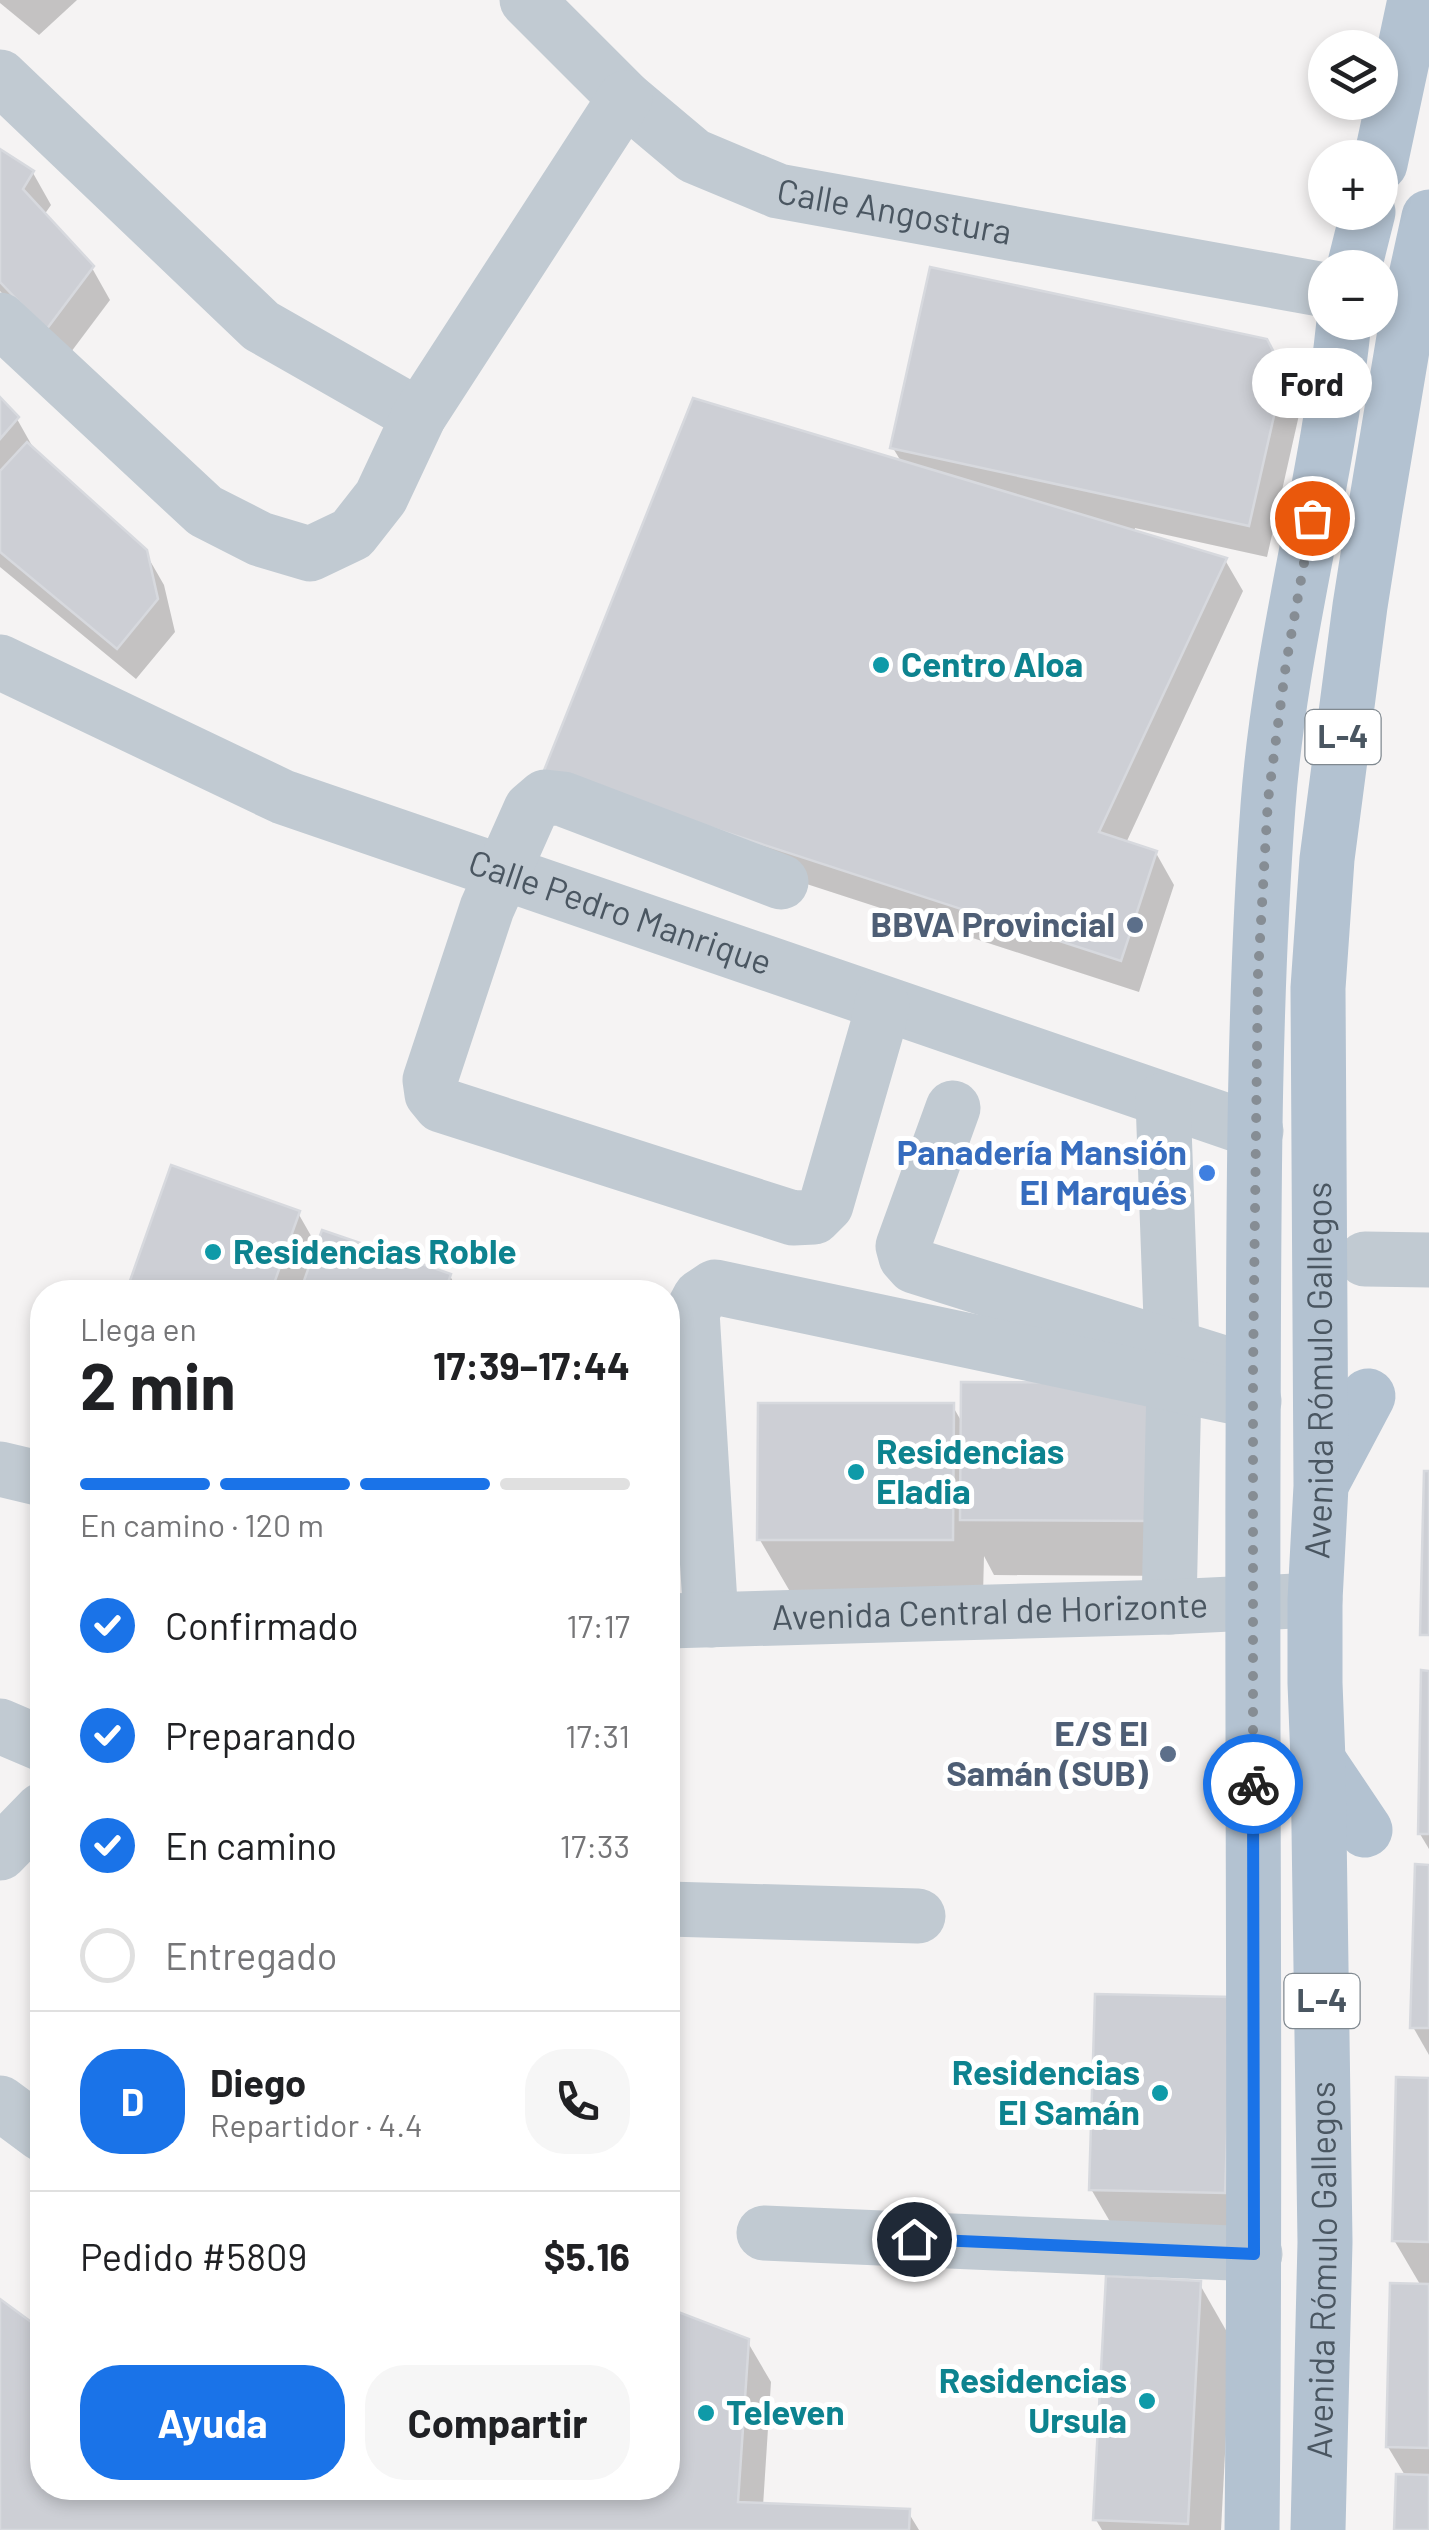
<!DOCTYPE html>
<html lang="es">
<head>
<meta charset="utf-8">
<style>
  :root { --surface:#fff; --page:#f6f6f6; --text:#202124; --muted:#757577; --line:#e0e0e0; --accent:#1a73e8 }
  body { margin:0; font-family:Barlow,sans-serif; background:var(--page); color:var(--text); height:100vh; display:flex; flex-direction:column; font-size:38px; white-space:nowrap }
  * { box-sizing:border-box; margin:0 }
  p { font-size:32px; color:var(--muted) }
  .icon { flex:none; width:55px; height:55px; fill:none; stroke:currentColor; stroke-width:2; stroke-linecap:round; stroke-linejoin:round }
  .map { position:relative; flex:1; overflow:hidden }
  .side { position:absolute; left:30px; top:1280px; width:650px; height:1220px; display:flex; flex-direction:column; background:var(--surface); border-radius:40px; box-shadow:0 5px 15px #0003 }
  .side>* { flex:none }
  .buttons { position:absolute; left:1308px; top:30px; display:grid; gap:20px }
  .buttons a { display:grid; place-items:center; width:90px; height:90px; border-radius:50%; background:var(--surface); box-shadow:0 5px 15px #0003; font-size:50px }
  .pin { position:absolute; display:grid; place-items:center; width:85px; height:85px; color:#fff; margin:-42px; border:5px solid #fff; border-radius:50%; box-shadow:0 2px 10px #0007 }
  .courier { position:absolute; display:grid; place-items:center; width:100px; height:100px; margin:-50px; border:8px solid #1a73e8; border-radius:50%; background:#fff; color:#222; box-shadow:0 2px 12px #0007 }
  .bubble { position:absolute; height:70px; border-radius:35px; background:var(--surface); box-shadow:0 5px 15px #0003; font-size:32px; font-weight:700; line-height:70px; text-align:center }
  .headline em { font-style:normal; font-weight:700 }
  .headline div { display:flex; flex-direction:column-reverse }
  .headline { display:flex; align-items:center; justify-content:space-between; height:170px; padding:0 50px }
  h1 { font-size:65px; font-weight:700; line-height:75px }
  .bar { display:grid; grid-template-columns:repeat(4,1fr); gap:15px 10px; align-content:center; height:120px; padding:0 50px }
  .bar i { height:12px; border-radius:8px; background:var(--line) }
  .bar .current { background:var(--accent) }
  .bar p { grid-column:span 4 }
  .line { display:flex; align-items:center; gap:25px; padding:0 50px; border-top:2px solid var(--line) }
  .line div { flex:1 }
  .round { display:grid; place-items:center; flex:none; width:105px; height:105px; border-radius:40px; background:var(--page) }
  ol { padding:0 50px; list-style:none }
  li { display:flex; align-items:center; gap:30px; height:110px }
  li p { margin-inline-start:auto }
  li .icon { padding:10px; border-radius:50%; background:var(--accent); color:#fff; stroke-width:4 }
  li:last-child { color:var(--muted) }
  li i { width:55px; height:55px; border:5px solid var(--line); border-radius:50% }
  .primary-button { display:flex; gap:20px; margin-top:auto; padding:20px 50px }
  .primary-button a { flex:1; height:115px; border-radius:40px; background:var(--accent); color:#fff; font-size:40px; font-weight:700; line-height:115px; text-align:center }
  .primary-button a+a { background:var(--page); color:var(--text) }
  .map>svg:first-child { display:block }
  .shadow { fill:#0003 }
  .building { fill:#cdcfd5; stroke:#d7d9de; stroke-width:2.5 }
  .lines { fill:none; stroke-linecap:round; stroke-linejoin:round }
  .minor { stroke:#c1cad2; stroke-width:55 }
  .major { stroke:#b3c2d1; stroke-width:55 }
  .done { stroke:#868d94; stroke-width:10; stroke-dasharray:0 18 }
  .route { stroke:#1a73e8; stroke-width:12 }
  .culture-dot { fill:#0f9aa8; stroke:#fff; stroke-width:4 }
  .service-dot { fill:#5c6f8a; stroke:#fff; stroke-width:4 }
  .shop-dot { fill:#3f7fe0; stroke:#fff; stroke-width:4 }
  .labels { text-anchor:middle; stroke-width:10; stroke-linejoin:round; paint-order:stroke }
  .shield { fill:#fff; stroke:#808990; stroke-width:2.5 }
  .shield-label { font-size:32px; font-weight:bold; fill:#4a5661 }
  .street-label { font-size:35px; fill:#4a5661; stroke:#fff }
  .culture-label { font-size:35px; font-weight:bold; fill:#0d838f; stroke:#fff; text-anchor:start }
  .service-label { font-size:35px; font-weight:bold; fill:#4e5e75; stroke:#fff; text-anchor:end }
  .shop-label { font-size:35px; font-weight:bold; fill:#366cbe; stroke:#fff; text-anchor:end }
</style>
</head>
<body>
<div class="map">
<svg width="1429" height="2530" viewBox="0 0 1429 2530">
  <rect width="100%" height="100%" fill="#f5f3f3"/>
  <g class="shadow">
    <path d="M0 0H77L39 35 0 3Z"/>
    <path d="M0 152 33 173 51 205 44 215 92 268 110 300 65 360 0 291Z"/>
    <path d="M1265 341 1301 406 1267 557 1135 528 1134 532 1225 560 1243 591 1126 843 1156 853 1174 885 1139 992 564 805 902 463 893 448Z"/>
    <path d="M0 401 17 419 35 451 145 552 164 585 175 632 136 679 0 567Z"/>
    <path d="M173 1168 298 1213 318 1248 450 1276 459 1292H128Z"/>
    <path d="M1154 1386 1185 1576 994 1575 984 1556 983 1595H792L760 1540 952 1405 963 1424Z"/>
    <path d="M1429 1673V1849L1420 1834Z"/>
    <path d="M1429 1867V2055L1413 2027Z"/>
    <path d="M1230 2000 1256 2248 1123 2244 1091 2189Z"/>
    <path d="M1429 2081V2530H1396L1406 2477 1388 2447 1421 2286 1394 2240Z"/>
    <path d="M1199 2283 1231 2339 1221 2530H1102L1096 2520Z"/>
    <path d="M0 2302 42 2333V2488H668V2311L747 2341 771 2382 763 2506 908 2512 919 2530H0Z"/>
  </g>
  <g class="building">
    <path d="M0 149 34 171 23 189 94 266 46 330 0 282Z"/>
    <path d="M930 267 1267 339 1284 372 1249 526 890 448Z"/>
    <path d="M0 397 19 417 0 439Z"/>
    <path d="M693 398 1227 558 1099 832 1157 851 1121 961 543 773Z"/>
    <path d="M27 442 147 550 158 599 117 649 0 552V471Z"/>
    <path d="M171 1165 300 1211 271 1292H126Z"/>
    <path d="M322 1230 451 1274 445 1292H300Z"/>
    <path d="M961 1382 1156 1383 1155 1521 960 1520Z"/>
    <path d="M758 1403H954L953 1540H757Z"/>
    <path d="M1424 1471H1429V1635H1420Z"/>
    <path d="M1421 1670 1429 1671V1834H1418Z"/>
    <path d="M1415 1864 1429 1865V2028H1410Z"/>
    <path d="M1095 1994 1232 1997 1225 2193 1089 2190Z"/>
    <path d="M1396 2077 1429 2078V2242L1392 2241Z"/>
    <path d="M1106 2276 1201 2281 1188 2524 1093 2520Z"/>
    <path d="M1390 2283 1429 2284V2448L1386 2447Z"/>
    <path d="M0 2299 42 2330V2488H668V2308L749 2339 738 2502 910 2509 909 2530H0Z"/>
    <path d="M1396 2474 1429 2475V2530H1394Z"/>
  </g>
  <g class="lines">
    <g class="minor">
      <path id="s1" d="M527 0 625 98 694 156 778 191 1325 290"/>
      <path d="M0 77 261 326 419 416"/>
      <path d="M0 320 205 511 260 539 310 554 352 534 381 497 419 416 625 98"/>
      <path id="s2" d="M0 662 283 797 1256 1131"/>
      <path d="M781 882 563 799 545 797 531 809 487 908 430 1080 432 1094 441 1105 793 1218 814 1217 826 1205 878 1025 882 1004"/>
      <path d="M1163 1100 1172 1347"/>
      <path d="M953 1108 903 1246 906 1257 914 1266 1217 1361"/>
      <path d="M1365 1259 1429 1260"/>
      <path d="M0 1469 42 1479"/>
      <path d="M1169 1607 1174 1384"/>
      <path d="M711 1620 692 1312 700 1297 715 1287 1254 1401"/>
      <path id="s3" d="M668 1621 1169 1607 1315 1600"/>
      <path d="M0 1726 42 1744"/>
      <path d="M0 1853 42 1810"/>
      <path d="M668 1909 918 1916"/>
      <path d="M0 2103 42 2134"/>
      <path d="M764 2233 1255 2254"/>
    </g>
    <g class="major">
      <path d="M1380 164 1415 0"/>
      <path d="M1354 268 1368 212"/>
      <path d="M1324 1479 1368 1396"/>
      <path d="M1318 1760 1365 1830"/>
      <path d="M1252 2530C1256 2174 1252 1818 1253 1462 1254 1243 1252 1024 1268 806 1280 643 1327 485 1344 322"/>
      <path id="s4" d="M1318 2530 1325 2242 1318 1760 1315 1683V1600L1321 1486 1318 988 1327 859 1360 606 1375 511 1409 308 1429 217"/>
    </g>
  </g>
  <g class="lines">
    <path class="done" d="M1253 1784V1372L1258 974 1268 800 1286 664 1312 518"/>
    <path class="route" d="M914 2239 1254 2254 1253 1784"/>
  </g>
  <g class="culture-dot">
    <circle cx="881" cy="665" r="10"/>
    <circle cx="213" cy="1252" r="10"/>
    <circle cx="856" cy="1472" r="10"/>
    <circle cx="1160" cy="2093" r="10"/>
    <circle cx="1147" cy="2401" r="10"/>
    <circle cx="706" cy="2413" r="10"/>
  </g>
  <g class="service-dot">
    <circle cx="1135" cy="925" r="10"/>
    <circle cx="1168" cy="1754" r="10"/>
  </g>
  <circle class="shop-dot" cx="1207" cy="1173" r="10"/>
  <g class="labels">
    <g class="shield">
      <rect x="1305.5" y="710" width="75" height="54" rx="8"/>
      <rect x="1284.5" y="1974" width="75" height="54" rx="8"/>
    </g>
    <g class="shield-label">
      <text x="1343" y="748">L-4</text>
      <text x="1322" y="2012">L-4</text>
    </g>
    <g class="street-label">
      <text dy="12" stroke="none"><textPath href="#s1" startOffset="438">Calle Angostura</textPath></text>
      <text dy="12" stroke="none"><textPath href="#s2" startOffset="670">Calle Pedro Manrique</textPath></text>
      <text dy="12" stroke="none"><textPath href="#s4" startOffset="1160">Avenida Rómulo Gallegos</textPath></text>
      <text dy="12" stroke="none"><textPath href="#s3" startOffset="322">Avenida Central de Horizonte</textPath></text>
      <text dy="12" stroke="none"><textPath href="#s4" startOffset="260">Avenida Rómulo Gallegos</textPath></text>
    </g>
    <g class="culture-label">
      <text x="901" y="677">Centro Aloa</text>
      <text x="233" y="1264">Residencias Roble</text>
      <text x="876" y="1464">Residencias<tspan x="876" dy="40">Eladia</tspan></text>
      <text x="1140" y="2085" text-anchor="end">Residencias<tspan x="1140" dy="40">El Samán</tspan></text>
      <text x="1127" y="2393" text-anchor="end">Residencias<tspan x="1127" dy="40">Ursula</tspan></text>
      <text x="726" y="2425">Televen</text>
    </g>
    <g class="service-label">
      <text x="1115" y="937">BBVA Provincial</text>
      <text x="1148" y="1746">E/S El<tspan x="1148" dy="40">Samán (SUB)</tspan></text>
    </g>
    <g class="shop-label">
      <text x="1187" y="1165">Panadería Mansión<tspan x="1187" dy="40">El Marqués</tspan></text>
    </g>
  </g>
</svg>
<div class="buttons">
<a><svg class="icon" aria-label="layers" viewBox="0 0 24 24"><path d="M12 4l9 5-9 5-9-5zM3 14l9 5 9-5"/></svg></a>
<a>+</a>
<a>−</a>
</div>
<div class="pin" style="left:1312px;top:518px;background:#ea580c"><svg class="icon" aria-label="bag" viewBox="0 0 24 24"><path d="M5 8h14l-1 12H6zM9 8a3 3 0 0 1 6 0"/></svg></div>
<div class="pin" style="left:914px;top:2239px;background:#1f2937"><svg class="icon" aria-label="home" viewBox="0 0 24 24"><path d="M3 11l9-7 9 7M6 9v11h12V9"/></svg></div>
<div class="courier" style="left:1253px;top:1784px"><svg class="icon" aria-label="bike" viewBox="0 0 24 24"><circle cx="6" cy="16" r="4"/><circle cx="18" cy="16" r="4"/><path d="M6 16l4-8h5l3 8M10 8l3 8H6M13 5h3"/></svg></div>
<div class="bubble" style="left:1252px;top:348px;width:120px">Ford</div>
<section class="side">
<div class="headline"><div><h1>2 min</h1><p>Llega en</p></div><em>17:39–17:44</em></div>
<div class="bar"><i class="current"></i><i class="current"></i><i class="current"></i><i></i><p>En camino · 120 m</p></div>
<ol>
<li><svg class="icon" aria-label="check" viewBox="0 0 24 24"><path d="M5 12l5 5 9-10"/></svg>Confirmado<p>17:17</p></li>
<li><svg class="icon" aria-label="check" viewBox="0 0 24 24"><path d="M5 12l5 5 9-10"/></svg>Preparando<p>17:31</p></li>
<li><svg class="icon" aria-label="check" viewBox="0 0 24 24"><path d="M5 12l5 5 9-10"/></svg>En camino<p>17:33</p></li>
<li><i></i>Entregado</li>
</ol>
<div class="line" style="height:180px"><b class="round" style="background:var(--accent);color:#fff">D</b><div><b>Diego</b><p>Repartidor · 4.4</p></div><a class="round"><svg class="icon" aria-label="phone" viewBox="0 0 24 24"><path d="M5 4h4l2 5-3 2q2 4 5 5l2-3 5 2v4C11 20 4 13 5 4z"/></svg></a></div>
<div class="line" style="height:130px"><div>Pedido #5809</div><b>$5.16</b></div>
<div class="primary-button"><a>Ayuda</a><a>Compartir</a></div>
</section>
</div>
</body>
</html>
